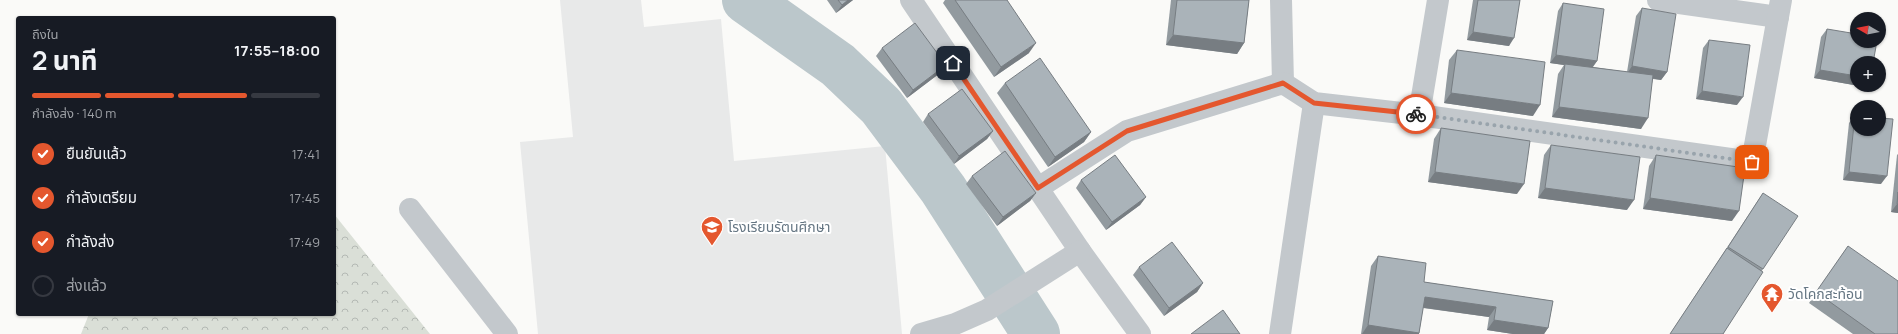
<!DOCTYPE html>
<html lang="th">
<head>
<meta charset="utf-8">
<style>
  :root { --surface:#171b24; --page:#20242c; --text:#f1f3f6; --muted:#9ea1a6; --line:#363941; --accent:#e4572e }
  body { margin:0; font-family:Manrope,"Noto Sans Thai",sans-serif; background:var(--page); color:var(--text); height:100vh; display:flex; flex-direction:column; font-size:15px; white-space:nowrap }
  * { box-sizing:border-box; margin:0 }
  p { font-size:13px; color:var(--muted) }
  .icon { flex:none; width:22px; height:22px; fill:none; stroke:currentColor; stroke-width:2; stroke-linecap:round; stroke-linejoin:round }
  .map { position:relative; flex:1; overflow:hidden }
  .sheet { position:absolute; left:16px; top:16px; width:320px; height:300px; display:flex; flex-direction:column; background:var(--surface); border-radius:4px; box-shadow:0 1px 3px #0004 }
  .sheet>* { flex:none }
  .needle { width:26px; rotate:279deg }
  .buttons { position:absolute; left:1850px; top:12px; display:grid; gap:8px }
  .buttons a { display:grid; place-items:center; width:36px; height:36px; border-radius:50%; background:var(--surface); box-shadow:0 1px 3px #0004; font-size:20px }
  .pin { position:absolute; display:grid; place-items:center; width:34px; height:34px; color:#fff; margin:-17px; border-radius:8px; box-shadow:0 2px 6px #0006 }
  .courier { position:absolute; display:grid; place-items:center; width:40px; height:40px; margin:-20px; border:3px solid #e4572e; border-radius:50%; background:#fff; color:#222; box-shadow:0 1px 5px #0007 }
  .headline em { font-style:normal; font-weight:700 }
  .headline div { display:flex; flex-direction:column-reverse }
  .headline { display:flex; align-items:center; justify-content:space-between; height:68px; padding:0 16px }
  h1 { font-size:26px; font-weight:700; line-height:30px }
  .bar { display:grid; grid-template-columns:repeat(4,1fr); gap:6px 4px; align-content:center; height:48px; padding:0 16px }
  .bar i { height:5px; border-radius:3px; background:var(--line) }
  .bar .active { background:var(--accent) }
  .bar p { grid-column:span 4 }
  ol { padding:0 16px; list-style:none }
  li { display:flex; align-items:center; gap:12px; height:44px }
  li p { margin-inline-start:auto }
  li .icon { padding:4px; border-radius:50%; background:var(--accent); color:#fff; stroke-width:4 }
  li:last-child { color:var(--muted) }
  li i { width:22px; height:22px; border:2px solid var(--line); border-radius:50% }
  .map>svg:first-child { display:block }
  .built { fill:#e8e9e9 }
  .forest { fill:url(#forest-crowns) }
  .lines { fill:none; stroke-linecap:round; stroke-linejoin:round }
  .river { stroke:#bbc7cb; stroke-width:48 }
  .minor { stroke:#c3c8cc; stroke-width:22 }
  .wall { fill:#929a9f }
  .shaded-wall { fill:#777d82 }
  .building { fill:#aab3b9; stroke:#777d82 }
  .done { stroke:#99a4ac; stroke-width:4; stroke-dasharray:0 7.2 }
  .route { stroke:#e4572e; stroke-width:5 }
  .labels { text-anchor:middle; stroke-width:4; stroke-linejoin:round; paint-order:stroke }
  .poi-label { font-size:14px; fill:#657683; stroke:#fff; text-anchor:start }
</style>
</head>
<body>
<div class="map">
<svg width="1898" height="334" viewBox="0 0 1898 334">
  <defs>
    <pattern id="forest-crowns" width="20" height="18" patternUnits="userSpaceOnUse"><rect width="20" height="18" fill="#dadfd7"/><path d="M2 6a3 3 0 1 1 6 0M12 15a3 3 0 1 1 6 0" fill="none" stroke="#b4b9b4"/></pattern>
  </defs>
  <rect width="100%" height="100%" fill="#fafaf8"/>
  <path class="built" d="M560 0H641L644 27 721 19 734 161 885 146 902 334H538L520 142 573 137Z"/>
  <path class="forest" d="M334 214 430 334H81L89 314H334Z"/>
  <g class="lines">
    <path class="river" d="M746 0 838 65 881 106 943 189 1036 334"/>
    <g class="minor">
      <path d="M911 0 1080 251 1140 334"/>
      <path d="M1281 0 1283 83"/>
      <path d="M1658 0 1778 17"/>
      <path d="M1419 115 1438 0"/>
      <path d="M1038 188 1127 131 1283 83 1314 103 1419 115 1752 162 1781 0"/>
      <path d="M410 209 507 334"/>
      <path d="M921 334 955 324 987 310 1080 251"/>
      <path d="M1280 334 1314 103"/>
    </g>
  </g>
  <g class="wall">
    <path d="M827 0H853L836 13Z"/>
    <path d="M945 0H1007L1029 53 994 77 943 3Z"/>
    <path d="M1171 0H1249L1244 43 1237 54 1166 45Z"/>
    <path d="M1473 0H1520L1509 46 1467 40Z"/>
    <path d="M1563 3 1597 61 1593 67 1627 72 1636 16 1642 8 1667 72 1661 80 1653 79 1641 129 1552 117 1558 74 1564 65 1550 63 1558 11Z"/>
    <path d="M1827 29 1857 85H1867L1865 87 1814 78 1821 37Z"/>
    <path d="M1709 40 1737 105 1696 99 1703 48Z"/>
    <path d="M882 48 940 73 907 98 876 56Z"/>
    <path d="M1457 50 1533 116 1444 103 1449 60Z"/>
    <path d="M1005 83 1091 132 1084 142 1048 167 997 93Z"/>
    <path d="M928 114 993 131 987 139 954 164 923 122Z"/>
    <path d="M1855 115 1881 184 1843 180 1849 123Z"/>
    <path d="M1441 128 1517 194 1428 182 1434 139Z"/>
    <path d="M1551 145 1627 210 1538 198 1544 155Z"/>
    <path d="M1898 154V213L1891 212 1897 155Z"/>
    <path d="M1656 155 1732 221 1643 209 1649 166Z"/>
    <path d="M972 176 1036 193 1030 201 997 226 966 184Z"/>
    <path d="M1081 180 1146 197 1140 205 1106 230 1076 188Z"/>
    <path d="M1763 193V269L1723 334H1670Z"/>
    <path d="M1848 246 1898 334H1853L1809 303Z"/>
    <path d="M1378 256 1424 282 1553 301 1548 328 1544 334H1513L1487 330 1489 317 1423 308 1419 334H1361L1371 266Z"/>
    <path d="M1139 267 1203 283 1197 292 1164 316 1133 275Z"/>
  </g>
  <g class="shaded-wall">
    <path d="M848 0H853L836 13 842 5Z"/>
    <path d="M1473 32 1514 38 1509 46 1467 40Z"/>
    <path d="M1173 35 1244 43 1237 54 1166 45Z"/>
    <path d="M1036 43 1029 53 994 77 1001 67Z"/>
    <path d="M1556 55 1597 61 1591 69 1565 64 1564 65 1550 63Z"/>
    <path d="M946 65 940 73 907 98 913 90Z"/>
    <path d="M1632 66 1667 72 1661 80 1627 74Z"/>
    <path d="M1820 70 1857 76V85H1867L1865 87 1814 78Z"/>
    <path d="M1702 91 1743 97 1737 105 1696 99Z"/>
    <path d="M1451 93 1540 105 1533 116 1444 103Z"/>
    <path d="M1559 107 1648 118 1641 129 1552 117Z"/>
    <path d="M993 131 987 139 954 164 959 156Z"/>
    <path d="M1091 132 1084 142 1048 167 1055 157Z"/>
    <path d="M1435 172 1524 184 1517 194 1428 182Z"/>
    <path d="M1849 172 1887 176 1881 184 1843 180Z"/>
    <path d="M1545 188 1634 200 1627 210 1538 198Z"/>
    <path d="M1036 193 1030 201 997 226 1003 217Z"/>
    <path d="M1146 197 1140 205 1106 230 1112 222Z"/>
    <path d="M1650 198 1739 211 1732 221 1643 209Z"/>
    <path d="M1897 204H1898V213L1891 212Z"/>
    <path d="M1203 283 1197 292 1164 316 1169 308Z"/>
    <path d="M1425 297 1496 307 1489 317 1418 307Z"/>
    <path d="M1494 320 1548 328 1544 334H1513L1487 330Z"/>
    <path d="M1368 325 1419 333V334H1362Z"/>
  </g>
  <g class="building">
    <path d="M838 0H848L842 5Z"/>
    <path d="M955 0H1007L1036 43 1001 67Z"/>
    <path d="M1177 0H1249L1244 43 1173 35Z"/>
    <path d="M1478 0H1520L1514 38 1473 32Z"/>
    <path d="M1563 3 1604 9 1597 61 1556 55Z"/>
    <path d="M1642 8 1676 14 1667 72 1632 66Z"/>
    <path d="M915 23 946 65 913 90 882 48Z"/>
    <path d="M1827 29 1857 34V41H1877L1873 63H1857V76L1820 70Z"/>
    <path d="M1709 40 1750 45 1743 97 1702 91Z"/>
    <path d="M1457 50 1545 62 1540 105 1451 93Z"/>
    <path d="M1040 58 1091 132 1055 157 1005 83Z"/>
    <path d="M1565 64 1653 75 1648 118 1559 107Z"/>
    <path d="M962 89 993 131 959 156 928 114Z"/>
    <path d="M1855 115H1857V129H1879V118L1893 119 1887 176 1849 172Z"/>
    <path d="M1441 128 1530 141 1524 184 1435 172Z"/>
    <path d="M1551 145 1640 157 1634 200 1545 188Z"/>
    <path d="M1005 151 1036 193 1003 217 972 176Z"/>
    <path d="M1115 155 1146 197 1112 222 1081 180Z"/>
    <path d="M1656 155 1745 168 1739 211 1650 198Z"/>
    <path d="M1898 192V204H1897Z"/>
    <path d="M1763 193 1798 216 1763 269 1728 247Z"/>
    <path d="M1172 242 1203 283 1169 308 1139 267Z"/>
    <path d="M1848 246 1898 281V334H1875L1816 292Z"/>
    <path d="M1727 248 1763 272 1723 334H1670Z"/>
    <path d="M1378 256 1426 263 1424 282 1553 301 1548 328 1494 320 1496 307 1425 297 1419 333 1368 325Z"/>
    <path d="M1223 310 1240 334H1191Z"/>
  </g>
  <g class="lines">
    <path class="done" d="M1416 114 1752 162"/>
    <path class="route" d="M953 63 1038 188 1127 131 1283 83 1314 103 1416 114"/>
  </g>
  <defs>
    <g id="school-pin" transform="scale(1.15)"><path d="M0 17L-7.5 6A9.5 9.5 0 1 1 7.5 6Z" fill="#e4572e" stroke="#fff"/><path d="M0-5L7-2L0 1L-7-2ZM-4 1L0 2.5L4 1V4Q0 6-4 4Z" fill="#fff"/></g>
    <g id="temple-pin" transform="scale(1.15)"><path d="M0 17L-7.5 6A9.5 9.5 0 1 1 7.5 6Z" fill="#e4572e" stroke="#fff"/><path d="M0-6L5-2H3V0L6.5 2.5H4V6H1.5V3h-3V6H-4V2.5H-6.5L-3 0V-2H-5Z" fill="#fff"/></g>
  </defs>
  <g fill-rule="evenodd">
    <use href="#school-pin" x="712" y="227"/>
    <use href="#temple-pin" x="1772" y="294"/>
  </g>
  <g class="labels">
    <g class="poi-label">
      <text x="728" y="232">โรงเรียนรัตนศึกษา</text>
      <text x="1788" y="299">วัดโคกสะท้อน</text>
    </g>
  </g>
</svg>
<div class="buttons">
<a><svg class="needle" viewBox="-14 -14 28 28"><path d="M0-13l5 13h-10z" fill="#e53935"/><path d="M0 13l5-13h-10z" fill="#9ea1a6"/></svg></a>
<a>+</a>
<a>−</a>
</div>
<div class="pin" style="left:1752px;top:162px;background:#ea580c"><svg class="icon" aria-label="bag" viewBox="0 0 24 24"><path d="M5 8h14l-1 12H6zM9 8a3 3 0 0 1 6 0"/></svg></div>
<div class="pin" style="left:953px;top:63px;background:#1f2937"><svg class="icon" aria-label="home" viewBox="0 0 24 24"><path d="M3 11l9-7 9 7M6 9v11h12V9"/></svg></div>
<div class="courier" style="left:1416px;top:114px"><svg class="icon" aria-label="bike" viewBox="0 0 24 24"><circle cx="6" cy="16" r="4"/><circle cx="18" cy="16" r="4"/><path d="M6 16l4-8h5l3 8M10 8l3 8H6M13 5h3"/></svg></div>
<section class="sheet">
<div class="headline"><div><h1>2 นาที</h1><p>ถึงใน</p></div><em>17:55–18:00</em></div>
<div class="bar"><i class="active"></i><i class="active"></i><i class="active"></i><i></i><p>กำลังส่ง · 140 m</p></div>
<ol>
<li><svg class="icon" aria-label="check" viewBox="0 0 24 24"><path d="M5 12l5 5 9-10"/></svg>ยืนยันแล้ว<p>17:41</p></li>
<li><svg class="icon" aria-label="check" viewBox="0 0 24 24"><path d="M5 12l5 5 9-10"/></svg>กำลังเตรียม<p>17:45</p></li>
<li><svg class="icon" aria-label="check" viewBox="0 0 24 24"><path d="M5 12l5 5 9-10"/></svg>กำลังส่ง<p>17:49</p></li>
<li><i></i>ส่งแล้ว</li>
</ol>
</section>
</div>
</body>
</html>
